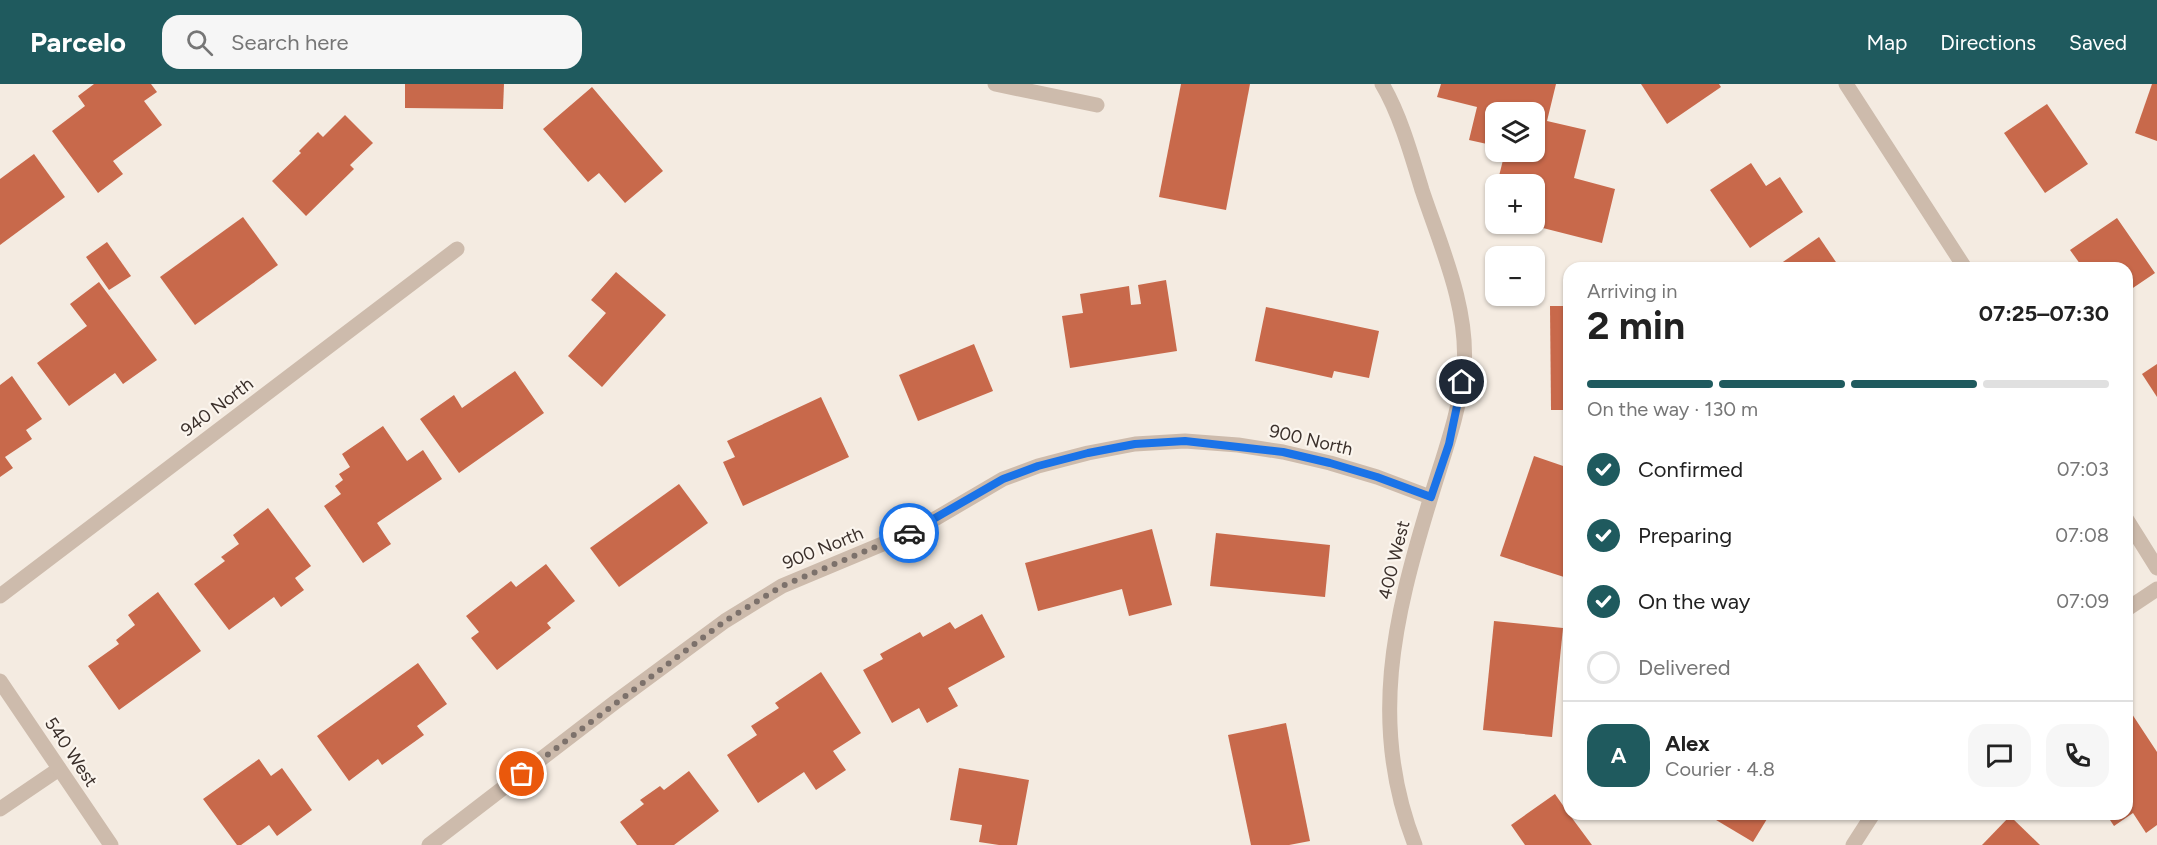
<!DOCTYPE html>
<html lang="en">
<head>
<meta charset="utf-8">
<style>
  :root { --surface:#fff; --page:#f6f6f6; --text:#222; --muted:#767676; --line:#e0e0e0; --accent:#1f5a5e }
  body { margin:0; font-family:Figtree,sans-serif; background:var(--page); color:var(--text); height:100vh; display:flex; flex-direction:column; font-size:22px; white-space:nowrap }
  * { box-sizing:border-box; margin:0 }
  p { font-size:20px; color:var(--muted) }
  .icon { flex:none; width:33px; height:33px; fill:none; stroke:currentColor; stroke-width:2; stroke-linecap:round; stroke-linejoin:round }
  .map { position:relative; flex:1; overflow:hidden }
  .details { position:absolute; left:1563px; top:178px; width:570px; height:558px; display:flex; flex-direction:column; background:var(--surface); border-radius:18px; box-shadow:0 2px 4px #0004 }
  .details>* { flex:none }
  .tools { position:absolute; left:1485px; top:18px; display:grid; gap:12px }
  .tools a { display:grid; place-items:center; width:60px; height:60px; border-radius:12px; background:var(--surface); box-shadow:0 2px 4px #0004; font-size:30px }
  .pin { position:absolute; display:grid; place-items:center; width:51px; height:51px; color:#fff; margin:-26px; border:3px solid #fff; border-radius:50%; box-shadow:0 2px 6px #0007 }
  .courier { position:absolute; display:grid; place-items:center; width:60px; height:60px; margin:-30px; border:4px solid #1a73e8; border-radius:50%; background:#fff; color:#222; box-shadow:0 2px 8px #0007 }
  .overview em { font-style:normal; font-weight:700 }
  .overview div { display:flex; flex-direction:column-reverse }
  .overview { display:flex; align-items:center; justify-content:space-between; height:102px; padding:0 24px }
  h1 { font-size:39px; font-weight:700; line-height:45px }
  .bar { display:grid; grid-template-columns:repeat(4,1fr); gap:9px 6px; align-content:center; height:72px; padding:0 24px }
  .bar i { height:8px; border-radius:4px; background:var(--line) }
  .bar .selected { background:var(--accent) }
  .bar p { grid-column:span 4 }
  .line { display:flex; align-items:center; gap:15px; padding:0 24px; border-top:2px solid var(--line) }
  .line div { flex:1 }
  .round { display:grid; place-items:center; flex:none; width:63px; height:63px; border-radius:18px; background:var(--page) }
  ol { padding:0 24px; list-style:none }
  li { display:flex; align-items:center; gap:18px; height:66px }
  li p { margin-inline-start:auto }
  li .icon { padding:6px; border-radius:50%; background:var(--accent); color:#fff; stroke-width:4 }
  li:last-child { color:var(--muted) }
  li i { width:33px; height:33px; border:3px solid var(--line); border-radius:50% }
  header { display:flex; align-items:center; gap:36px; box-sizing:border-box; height:84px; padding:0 30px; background:var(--accent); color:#fff }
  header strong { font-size:28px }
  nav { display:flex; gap:33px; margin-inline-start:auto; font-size:21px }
  .search { width:420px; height:54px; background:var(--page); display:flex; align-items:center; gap:15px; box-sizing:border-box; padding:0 21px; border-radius:18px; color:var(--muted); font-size:22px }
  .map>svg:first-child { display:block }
  .building { fill:#c8694b }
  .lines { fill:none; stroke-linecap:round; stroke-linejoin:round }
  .service { stroke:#cdbbac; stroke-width:15 }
  .minor { stroke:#cdbbac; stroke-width:15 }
  .done { stroke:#7c716b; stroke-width:6; stroke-dasharray:0 10.8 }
  .route { stroke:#1a73e8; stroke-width:8 }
  .labels { text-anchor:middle; stroke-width:4.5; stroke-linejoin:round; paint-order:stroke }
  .street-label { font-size:18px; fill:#3b302b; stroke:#fbf5ee }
</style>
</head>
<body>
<header>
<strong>Parcelo</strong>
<div class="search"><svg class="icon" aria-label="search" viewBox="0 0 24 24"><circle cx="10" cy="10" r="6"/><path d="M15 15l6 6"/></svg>Search here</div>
<nav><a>Map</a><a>Directions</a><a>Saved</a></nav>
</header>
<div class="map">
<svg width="2157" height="761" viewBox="0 0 2157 761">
  <rect width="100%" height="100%" fill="#f4ebe1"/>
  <g class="building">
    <path d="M94 0H151L157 8 144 17 162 41 113 77 123 90 98 109 52 47 85 22 78 12Z"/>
    <path d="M405 0H504L503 25 405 24Z"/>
    <path d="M1181 0H1250L1226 126 1159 113Z"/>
    <path d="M1441 0H1556L1547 37 1586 46 1574 94 1615 105 1602 159 1539 143 1543 128 1534 126V100H1497L1505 68H1534V28H1496V62L1469 56 1477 23 1437 13Z"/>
    <path d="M1641 0H1719L1721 3 1667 40Z"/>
    <path d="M2152 0H2157V57L2135 49Z"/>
    <path d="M592 3 663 87 625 119 599 89 588 98 543 45Z"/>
    <path d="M2047 20 2088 80 2045 109 2004 49Z"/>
    <path d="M345 31 373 59 350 81 354 85 306 132 272 97 301 69 299 67 318 48 323 53Z"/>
    <path d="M34 70 65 113 0 161V95Z"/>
    <path d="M1751 79 1766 102 1780 93 1803 128 1750 164 1710 106Z"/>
    <path d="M243 133 278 181 195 241 160 193Z"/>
    <path d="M2117 134 2155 189 2127 208V184H2083L2070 166Z"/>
    <path d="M1819 153 1840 184H1783L1780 180Z"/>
    <path d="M107 158 131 192 109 206 86 173Z"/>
    <path d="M616 188 666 231 602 303 568 272 606 229 591 216Z"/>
    <path d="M1166 196 1177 267 1070 284 1062 232 1083 229 1080 210 1129 202 1131 221 1141 220 1138 201Z"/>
    <path d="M99 198 157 276 123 300 115 289 69 322 37 279 87 242 70 220Z"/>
    <path d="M1550 222H1569V326H1551Z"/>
    <path d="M1266 223 1379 247 1369 294 1334 287 1332 294 1255 277Z"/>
    <path d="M974 260 993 307 918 337 899 291Z"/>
    <path d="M2157 280V313L2142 290Z"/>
    <path d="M515 287 544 329 459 389 420 335 454 311 462 324Z"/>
    <path d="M12 292 42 335 26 346 32 355 5 373 13 384 0 393V301Z"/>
    <path d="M821 313 849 373 743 422 723 378 735 373 727 357Z"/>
    <path d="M383 342 407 377 423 366 442 395 377 439 391 460 363 479 324 422 341 410 335 402 343 396 339 390 350 383 342 370Z"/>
    <path d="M1534 372 1569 384V487L1567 494 1500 472Z"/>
    <path d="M679 400 708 439 619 503 590 464Z"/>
    <path d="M268 424 311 482 295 494 304 506 281 523 274 513 229 546 194 500 225 477 221 473 239 460 233 451Z"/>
    <path d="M1152 445 1172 521 1129 532 1122 505 1038 527 1025 479Z"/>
    <path d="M1216 449 1330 461 1325 513 1210 502Z"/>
    <path d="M546 480 575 517 547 539 551 544 497 586 471 554 479 548 466 532 511 497 516 503Z"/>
    <path d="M158 508 201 567 119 626 88 582 119 560 116 556 135 541 128 531Z"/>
    <path d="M982 530 1005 573 948 604 958 622 927 639 919 624 892 639 863 586 883 575 880 570 920 548 923 553 950 538 955 545Z"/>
    <path d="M1494 537 1563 544 1552 653 1483 646Z"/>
    <path d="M418 579 447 620 417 642 424 651 382 681 378 675 349 697 317 652Z"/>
    <path d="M821 588 861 649 833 667 846 686 816 706 804 688 758 719 727 671 757 651 751 642 779 624 775 619Z"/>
    <path d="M2132 630 2157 668V741L2146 749 2133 729 2114 742 2106 730H2127V633Z"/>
    <path d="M1286 639 1310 757 1289 761H1251L1228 651Z"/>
    <path d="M259 675 271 692 282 684 312 726 277 752 269 741 241 761H237L203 715Z"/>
    <path d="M959 684 1029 696 1017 761H999L979 758 982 741 950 736Z"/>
    <path d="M689 687 719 727 674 761H637L620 738 644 720 640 716 660 702 664 706Z"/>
    <path d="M1555 710 1569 730 1592 761H1525L1511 741Z"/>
    <path d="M1706 730H1770L1753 758Z"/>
    <path d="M2010 732 2040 761H1982Z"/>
  </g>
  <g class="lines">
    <g class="service">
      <path d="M995 0 1097 21"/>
      <path d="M0 725 59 685"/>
    </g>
    <g class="minor">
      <path d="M1382 0C1400 30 1412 73 1422 106 1441 163 1469 224 1464 285 1459 331 1443 372 1430 416 1394 534 1368 641 1415 761"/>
      <path d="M1846 0 1965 184"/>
      <path d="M2127 436 2157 484"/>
      <path d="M0 512 457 165"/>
      <path d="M2127 525 2157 505"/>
      <path d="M0 597 111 761"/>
      <path d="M429 761 614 619 725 537 782 502 916 446 1003 395 1038 382 1088 369 1135 360 1185 357 1238 361 1283 368 1330 379 1377 393 1430 413"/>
      <path d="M1853 761 1873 730"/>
    </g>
  </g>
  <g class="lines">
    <path class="done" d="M522 690 725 537 782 502 909 449"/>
    <path class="route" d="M909 449 1003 395 1038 382 1088 369 1135 360 1185 357 1283 368 1330 379 1377 393 1431 413 1449 360 1462 298"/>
  </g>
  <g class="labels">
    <g class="street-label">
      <text transform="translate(217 323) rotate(-37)" y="6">940 North</text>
      <text transform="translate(1311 356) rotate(13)" y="6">900 North</text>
      <text transform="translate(823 464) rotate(-22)" y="6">900 North</text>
      <text transform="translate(1394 476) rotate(-76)" y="6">400 West</text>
      <text transform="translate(71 668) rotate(56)" y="6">540 West</text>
    </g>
  </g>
</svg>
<div class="tools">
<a><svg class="icon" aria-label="layers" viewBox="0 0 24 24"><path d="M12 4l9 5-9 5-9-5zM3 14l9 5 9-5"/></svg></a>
<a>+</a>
<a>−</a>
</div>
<div class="pin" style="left:522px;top:690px;background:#ea580c"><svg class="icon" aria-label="bag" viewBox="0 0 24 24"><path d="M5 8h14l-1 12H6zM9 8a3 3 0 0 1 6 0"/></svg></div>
<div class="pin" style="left:1462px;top:298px;background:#1f2937"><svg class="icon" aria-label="home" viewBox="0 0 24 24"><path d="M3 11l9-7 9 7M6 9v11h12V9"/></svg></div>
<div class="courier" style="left:909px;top:449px"><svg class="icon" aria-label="car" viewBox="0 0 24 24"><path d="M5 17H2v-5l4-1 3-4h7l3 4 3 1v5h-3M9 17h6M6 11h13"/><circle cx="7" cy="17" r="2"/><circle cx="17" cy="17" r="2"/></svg></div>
<section class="details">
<div class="overview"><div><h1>2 min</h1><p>Arriving in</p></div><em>07:25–07:30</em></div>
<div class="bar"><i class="selected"></i><i class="selected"></i><i class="selected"></i><i></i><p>On the way · 130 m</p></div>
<ol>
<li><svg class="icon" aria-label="check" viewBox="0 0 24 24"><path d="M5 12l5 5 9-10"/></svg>Confirmed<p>07:03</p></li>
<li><svg class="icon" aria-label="check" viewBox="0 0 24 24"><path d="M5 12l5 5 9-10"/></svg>Preparing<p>07:08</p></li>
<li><svg class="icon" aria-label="check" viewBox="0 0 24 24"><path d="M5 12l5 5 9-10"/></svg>On the way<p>07:09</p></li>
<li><i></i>Delivered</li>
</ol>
<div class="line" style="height:108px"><b class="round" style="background:var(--accent);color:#fff">A</b><div><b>Alex</b><p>Courier · 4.8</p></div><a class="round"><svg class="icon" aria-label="chat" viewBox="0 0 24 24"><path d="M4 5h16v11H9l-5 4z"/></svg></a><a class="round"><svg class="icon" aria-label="phone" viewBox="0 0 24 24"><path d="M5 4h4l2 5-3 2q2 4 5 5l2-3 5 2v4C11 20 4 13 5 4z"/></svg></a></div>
</section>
</div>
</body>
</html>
